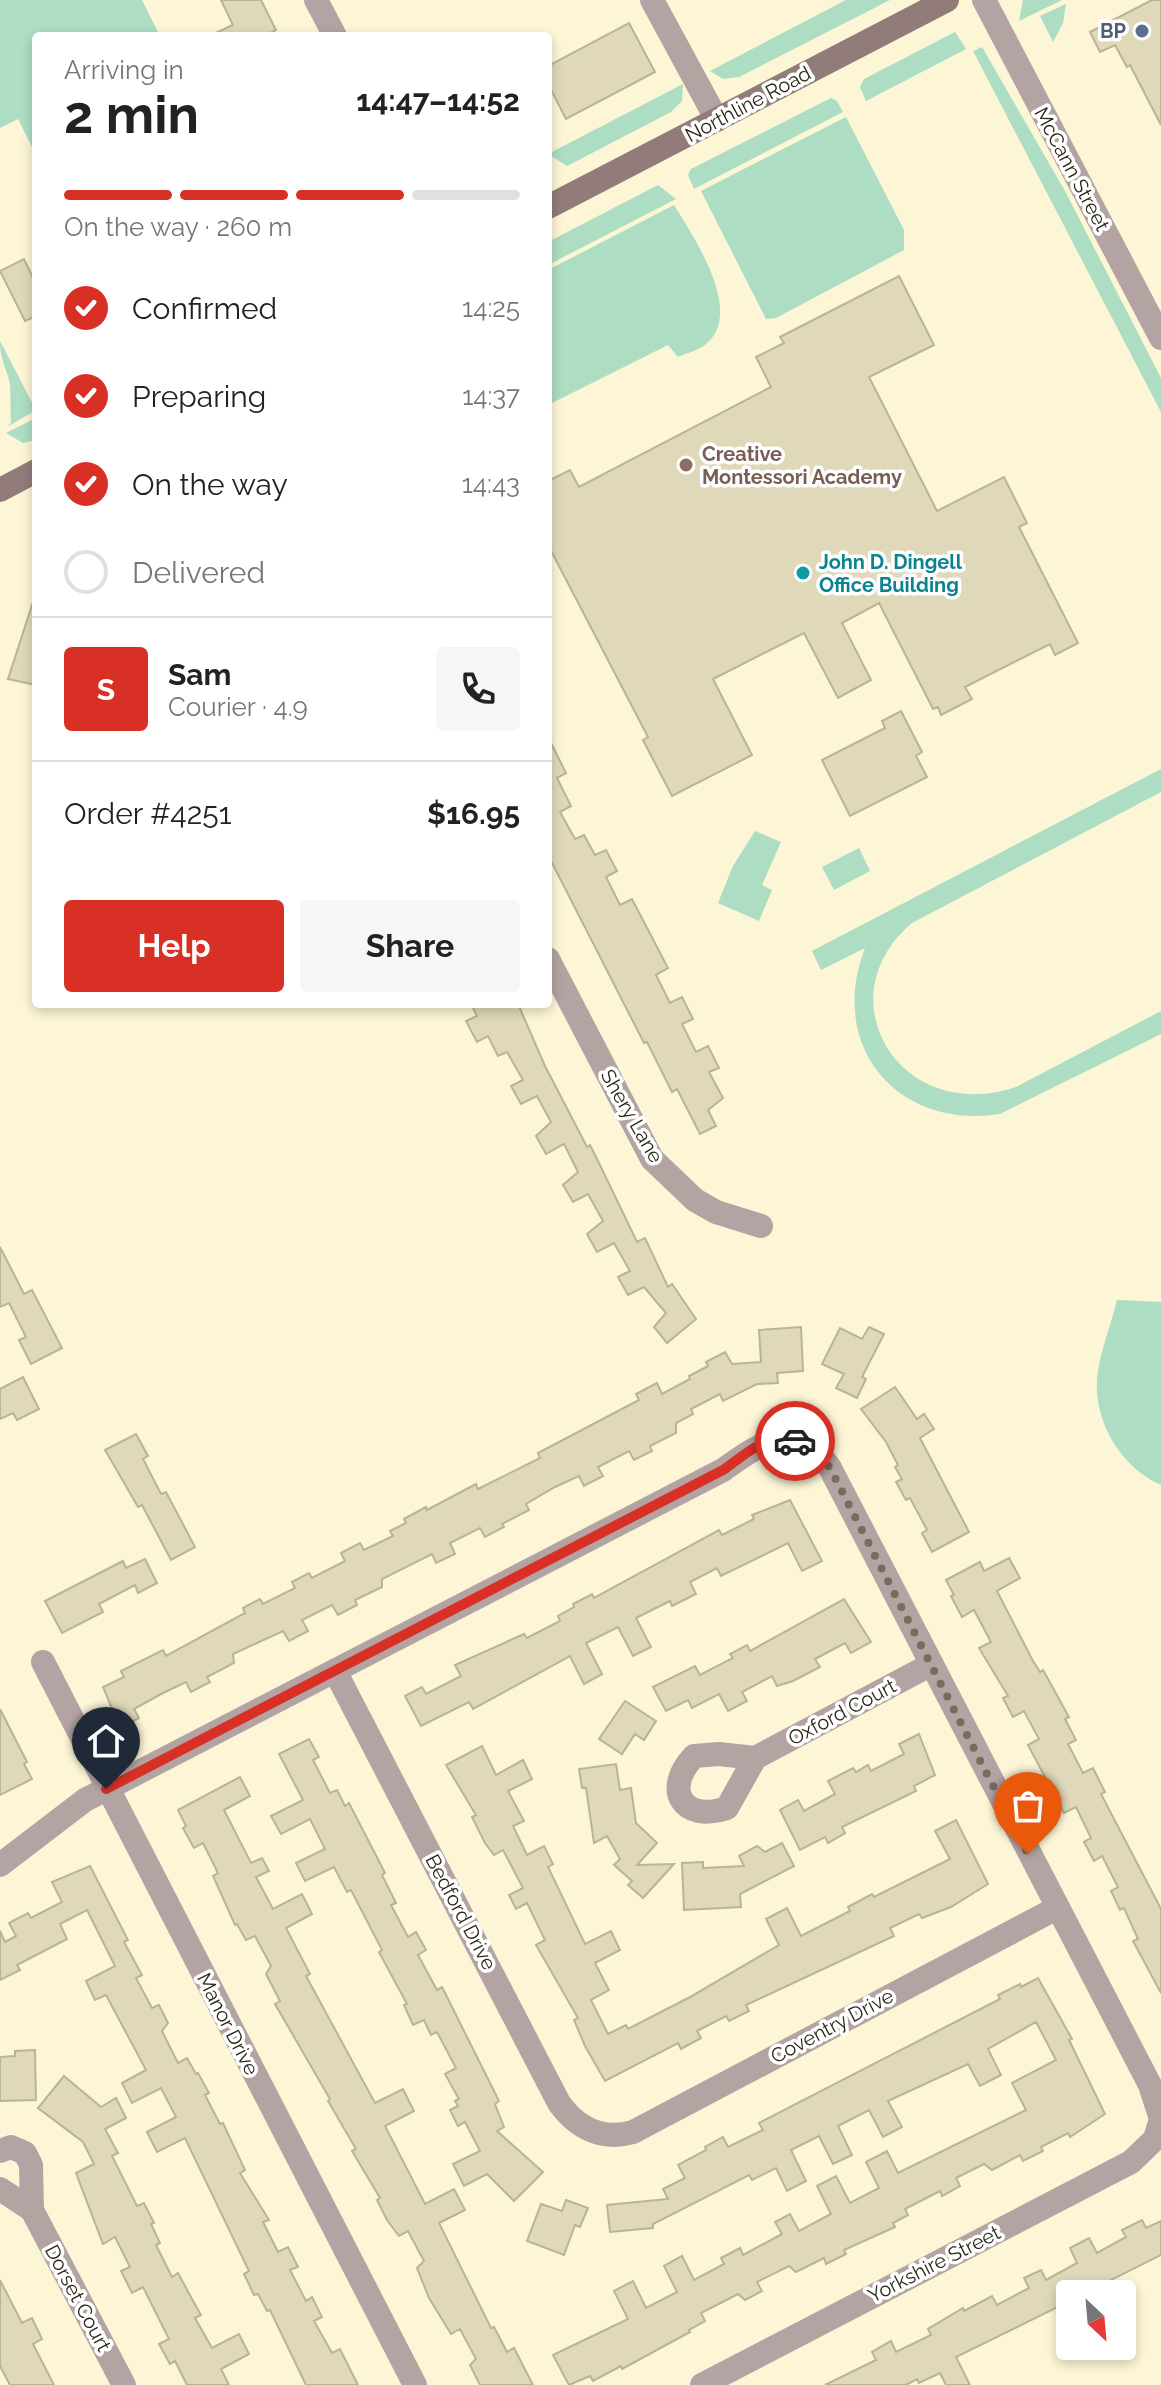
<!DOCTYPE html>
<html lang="en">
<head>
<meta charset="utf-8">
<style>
  :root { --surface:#fff; --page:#f6f6f6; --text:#222; --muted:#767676; --line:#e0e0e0; --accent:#d93025 }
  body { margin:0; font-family:Raleway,sans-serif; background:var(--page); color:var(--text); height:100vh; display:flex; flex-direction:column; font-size:30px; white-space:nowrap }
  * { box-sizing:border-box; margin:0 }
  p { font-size:26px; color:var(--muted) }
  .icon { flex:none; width:44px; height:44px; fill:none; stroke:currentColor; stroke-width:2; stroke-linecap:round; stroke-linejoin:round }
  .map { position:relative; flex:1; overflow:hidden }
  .drawer { position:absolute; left:32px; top:32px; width:520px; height:976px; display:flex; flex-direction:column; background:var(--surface); border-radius:8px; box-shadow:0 4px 12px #0003 }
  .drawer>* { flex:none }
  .needle { width:52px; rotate:154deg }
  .tools { position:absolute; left:1056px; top:2280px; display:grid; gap:16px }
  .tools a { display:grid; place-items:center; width:80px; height:80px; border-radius:8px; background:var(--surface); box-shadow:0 4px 12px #0003; font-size:40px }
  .pin { position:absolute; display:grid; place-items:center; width:68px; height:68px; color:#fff; margin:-82px -34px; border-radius:50% 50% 50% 0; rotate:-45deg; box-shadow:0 0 8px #0007 }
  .pin .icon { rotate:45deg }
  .courier { position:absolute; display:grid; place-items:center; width:80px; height:80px; margin:-40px; border:6px solid #d93025; border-radius:50%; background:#fff; color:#222; box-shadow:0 2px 10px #0007 }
  .headline em { font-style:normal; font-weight:700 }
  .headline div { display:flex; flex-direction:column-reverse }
  .headline { display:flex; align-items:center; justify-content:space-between; height:136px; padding:0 32px }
  h1 { font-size:52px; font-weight:700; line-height:60px }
  .bar { display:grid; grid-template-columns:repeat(4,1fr); gap:12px 8px; align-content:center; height:96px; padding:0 32px }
  .bar i { height:10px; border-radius:6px; background:var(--line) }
  .bar .active { background:var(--accent) }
  .bar p { grid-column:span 4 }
  .line { display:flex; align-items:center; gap:20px; padding:0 32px; border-top:2px solid var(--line) }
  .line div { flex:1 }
  .round { display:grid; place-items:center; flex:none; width:84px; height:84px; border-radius:8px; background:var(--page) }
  ol { padding:0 32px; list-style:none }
  li { display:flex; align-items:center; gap:24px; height:88px }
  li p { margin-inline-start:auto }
  li .icon { padding:8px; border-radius:50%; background:var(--accent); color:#fff; stroke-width:4 }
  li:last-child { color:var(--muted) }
  li i { width:44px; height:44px; border:4px solid var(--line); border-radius:50% }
  .action { display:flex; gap:16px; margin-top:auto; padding:16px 32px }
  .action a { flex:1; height:92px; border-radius:8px; background:var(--accent); color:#fff; font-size:32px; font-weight:700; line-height:92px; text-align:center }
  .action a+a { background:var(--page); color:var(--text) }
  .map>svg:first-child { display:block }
  .green { fill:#adddc3 }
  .building { fill:#dfd9ba; stroke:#bab496; stroke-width:2 }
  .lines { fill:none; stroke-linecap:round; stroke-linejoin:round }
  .street { stroke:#b3a3a2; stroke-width:24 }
  .secondary { stroke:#927c7a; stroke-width:24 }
  .done { stroke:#736f5c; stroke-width:8; stroke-dasharray:0 14.4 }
  .route { stroke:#d93025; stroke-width:10 }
  .service-dot { fill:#5c6f8a; stroke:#fff; stroke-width:3 }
  .education-dot { fill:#8d6e63; stroke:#fff; stroke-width:3 }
  .culture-dot { fill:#0f9aa8; stroke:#fff; stroke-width:3 }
  .labels { text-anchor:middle; stroke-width:7; stroke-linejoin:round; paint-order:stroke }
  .service-label { font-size:20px; font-weight:bold; fill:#4e5e75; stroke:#fff; text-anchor:end }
  .street-label { font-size:20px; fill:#29271b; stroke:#fff }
  .education-label { font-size:20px; font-weight:bold; fill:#785e54; stroke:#fff; text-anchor:start }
  .culture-label { font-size:20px; font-weight:bold; fill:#0d838f; stroke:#fff; text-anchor:start }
</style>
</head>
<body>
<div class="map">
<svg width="1161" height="2385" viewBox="0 0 1161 2385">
  <rect width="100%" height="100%" fill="#fcf5d6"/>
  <g class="green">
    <path d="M0 0H142L160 36H36V155L18 119 0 128Z"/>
    <path d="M846 0H890L739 77 723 79 710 71Z"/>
    <path d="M1023 0H1062L1019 21Z"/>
    <path d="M1066 4 1063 23 1053 42 1040 16Z"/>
    <path d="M955 32 966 49 866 101 860 87 864 79Z"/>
    <path d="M982 47 1065 191 1161 378V412L973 51Z"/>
    <path d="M683 84 682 101 671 112 567 166 548 154Z"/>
    <path d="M831 98 837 101 843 112 694 189 688 175 691 169Z"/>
    <path d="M846 117 904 230V250L776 318 766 319 701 191Z"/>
    <path d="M658 185 676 199 548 265V242Z"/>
    <path d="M674 205C693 236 744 311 707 343 700 350 687 353 678 357L668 345 548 405V270Z"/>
    <path d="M0 341 36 410 7 427 11 423C10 410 11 397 10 385 7 367 0 362 0 341Z"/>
    <path d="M36 418V440L23 443 6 433Z"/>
    <path d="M1161 769V792L912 923C823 998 900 1126 1016 1087L1161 1011V1034L1000 1114C897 1130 827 1046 865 948L821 970 812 951Z"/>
    <path d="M755 831 781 842 762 885 772 890 759 921 718 903 733 866Z"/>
    <path d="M859 848 870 871 834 890 822 867Z"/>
    <path d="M1117 1300 1161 1302V1485C1122 1468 1094 1423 1097 1379 1099 1354 1111 1325 1117 1300Z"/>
  </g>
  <g class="building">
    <path d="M221 0H261L276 30 265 36H209L233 25Z"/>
    <path d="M1152 0H1161V125L1130 65 1127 67 1115 45 1100 52 1090 32Z"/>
    <path d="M629 23 655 72 566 119 548 84V66Z"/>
    <path d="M24 259 36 284V316L25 321 0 271Z"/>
    <path d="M899 276 934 345 869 377 937 511 1004 477 1027 523 1019 527 1078 643 1055 655 1050 644 965 687 972 699 941 715 938 707 933 709 879 603 842 623 871 680 838 698 804 633 713 679 752 755 672 796 643 740 648 737 548 545V481L570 470 579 487 771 387 756 357 784 343 780 337Z"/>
    <path d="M33 602H36V685L8 679Z"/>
    <path d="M901 711 922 752 916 756 927 777 850 816 822 760 885 728 882 721Z"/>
    <path d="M548 737 566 773 557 778 571 806 560 812 575 839 584 835 595 855 606 850 617 871 606 877 620 905 632 899 668 968 656 975 670 1003 682 997 693 1019 682 1024 696 1052 708 1046 719 1068 709 1072 723 1098 708 1110 716 1126 700 1134 677 1089 672 1092 647 1042 644 1043 548 855Z"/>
    <path d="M471 1004H518L545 1066 587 1147 590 1145 599 1163 637 1242 645 1238 668 1287 672 1284 696 1319 667 1343 654 1327 666 1313 644 1287 628 1295 618 1277 630 1271 614 1243 597 1252 587 1234 603 1221 588 1194 573 1202 563 1185 578 1172 564 1144 546 1154 536 1136 551 1122 537 1096 521 1104 511 1086 523 1080 507 1052 498 1056 488 1036 477 1042 466 1021 477 1016Z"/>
    <path d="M0 1247 24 1294 32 1290 62 1348 31 1364 19 1340 26 1337 9 1303 0 1307Z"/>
    <path d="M801 1327 803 1371 777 1373 778 1383 757 1384 723 1401 720 1394 691 1409 693 1414 676 1423V1433L650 1446 652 1451 634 1460 629 1451 598 1467 603 1476 584 1486 579 1476 555 1487 526 1504 529 1510 502 1524 504 1527 485 1537 480 1528 450 1543 455 1554 436 1563 432 1554 382 1579V1587L355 1600 357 1605 338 1615 332 1605 302 1620 308 1631 289 1641 283 1631 233 1654 234 1663 207 1677 210 1682 191 1692 186 1682 163 1693 134 1709 139 1718 120 1728 103 1687 124 1677 121 1671 163 1650 166 1656 245 1613 243 1608 260 1599 263 1604 295 1588 292 1582 309 1573 312 1578 345 1561 341 1553 360 1543 364 1550 393 1536 390 1531 406 1523 404 1519 426 1507 427 1510 476 1484 478 1489 540 1458 538 1453 639 1400 636 1394 657 1383 662 1394 690 1379 689 1376 708 1366 706 1362 725 1352 732 1364 761 1362 759 1330Z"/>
    <path d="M869 1327 884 1334 862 1377 866 1379 857 1398 836 1388 844 1374 822 1364 840 1328 862 1339Z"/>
    <path d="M23 1377 39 1409 17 1420 13 1413 0 1419V1389Z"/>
    <path d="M895 1387 917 1419 924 1414 934 1429 920 1438 969 1532 932 1552 922 1533 927 1530 910 1498 906 1500 896 1482 902 1479 895 1467 898 1465 886 1442 861 1409Z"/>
    <path d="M136 1434 148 1456 143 1459 161 1494 166 1492 195 1547 171 1560 142 1505 138 1507 105 1450Z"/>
    <path d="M790 1500 822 1561 802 1571 788 1543 721 1576 717 1568 690 1582 696 1594 672 1606 670 1601 636 1618 651 1647 633 1656 618 1627 586 1643 602 1674 584 1684 570 1656 473 1709 469 1702 421 1726 405 1696 422 1687 426 1694 461 1676 455 1665 524 1634 527 1638 560 1621 558 1616 574 1607 573 1604 592 1594 594 1598 719 1530 722 1535 754 1519 752 1515Z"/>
    <path d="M1009 1558 1020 1578 997 1591 1033 1661 1040 1672 1043 1670 1069 1717 1065 1719 1076 1740 1068 1744 1083 1773 1093 1768 1105 1792 1101 1794 1161 1909V1993L1133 1941 1138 1939 1124 1908 1120 1910 1111 1891 1118 1887 1102 1856 1094 1861 1084 1842 1091 1838 1076 1807 1064 1813 1028 1745 1039 1739 1024 1711 1013 1717 1003 1698 1008 1696 979 1648 991 1642 974 1610 962 1617 951 1596 954 1595 946 1580 980 1562 984 1571Z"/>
    <path d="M145 1559 157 1583 138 1593 135 1585 99 1604 103 1612 62 1633 45 1601 123 1561 126 1568Z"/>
    <path d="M844 1599 871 1642 851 1653 845 1643 815 1659 820 1667 793 1681 777 1686 772 1676 742 1692 747 1701 728 1711 719 1694 692 1708 688 1700 666 1711 653 1687 695 1666 700 1675 733 1658 730 1654 747 1645 750 1651Z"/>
    <path d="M625 1701 656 1721 644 1740 635 1734 622 1754 599 1739Z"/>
    <path d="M0 1709 27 1762 24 1764 32 1779 0 1795Z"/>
    <path d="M919 1734 935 1775 914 1786 916 1791 842 1827 845 1833 828 1843 825 1837 800 1850 780 1810 798 1800 804 1811 835 1794 828 1781 853 1768 856 1772 868 1765 871 1771 904 1754 899 1744Z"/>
    <path d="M309 1739 319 1757 313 1760 330 1793 337 1790 345 1806 349 1803 385 1873 382 1875 396 1903 391 1905 408 1937 416 1932 426 1950 418 1955 437 1990 442 1987 499 2101 495 2104 504 2127 497 2131 543 2172 514 2201 487 2174 464 2186 453 2164 480 2151 465 2122 458 2126 450 2110 458 2106 455 2101 459 2099 445 2074 456 2068 437 2032 431 2035 424 2020 413 2025 404 2005 407 2004 379 1952 382 1950 351 1890 347 1892 334 1867 305 1881 296 1863 325 1849 310 1819 281 1834 271 1816 303 1800 279 1754Z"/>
    <path d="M482 1746 496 1775 523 1760 532 1779 508 1791 524 1821 513 1826 527 1855 544 1846 553 1864 548 1867 585 1944 611 1931 620 1950 595 1963 609 1990 591 2000 608 2034 626 2025 628 2029 690 1997 779 1945 766 1919 787 1908 801 1936 850 1911 848 1907 872 1894 874 1897 950 1859 935 1831 956 1820 988 1884 951 1907 922 1918 919 1914 890 1928 894 1936 746 2005 749 2011 729 2021 726 2016 697 2031 701 2038 681 2049 678 2043 605 2081 585 2046 574 2020 578 2018 536 1945 545 1940 527 1903 516 1909 509 1895 523 1888 503 1850 494 1855 485 1843 472 1817 476 1815 446 1765Z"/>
    <path d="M616 1764 620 1790 631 1788 636 1823 657 1843 637 1865 674 1864 643 1898 628 1885 632 1881 614 1865 620 1859 607 1836 594 1843 586 1788H582L579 1769Z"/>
    <path d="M240 1777 250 1796 224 1810 251 1863 262 1858 269 1871 256 1877 273 1909 302 1894 312 1914 286 1928 310 1974 306 1976 375 2103 403 2089 414 2111 385 2126 425 2204 454 2189 465 2210 439 2223 491 2328 494 2327 507 2352 514 2348 533 2385H480L470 2365 476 2359 460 2329 451 2334 429 2298 417 2268 424 2261 408 2231 399 2236 387 2220 377 2200 380 2198 352 2151 356 2149 328 2101 330 2099 275 2004 280 2001 266 1974 271 1966 255 1936 246 1940 237 1924 235 1925 213 1876 218 1873 203 1843 194 1848 183 1828 186 1826 178 1810Z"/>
    <path d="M782 1843 794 1866 740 1894 741 1907 684 1910 682 1863 703 1862V1868L744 1866 739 1856 757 1846 765 1852Z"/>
    <path d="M90 1866 128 1940 124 1942 142 1975 136 1978 152 2008 159 2005 168 2023 162 2031 178 2063 187 2058 196 2074 198 2073 209 2093 205 2095 220 2124 223 2123 245 2170 240 2173 269 2220 263 2222 278 2252 288 2247 298 2267 290 2270 306 2301 312 2297 322 2317 314 2321 332 2353 340 2349 358 2385H306L270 2310 267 2311 258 2294 254 2295 244 2274 249 2271 185 2138 157 2152 147 2132 176 2117 161 2088 132 2103 122 2083 146 2070 106 1995 95 2000 86 1981 115 1966 87 1910 60 1924 67 1939 17 1965 20 1970 0 1980V1931L5 1942 16 1936 9 1923 28 1913 31 1918 62 1902 52 1882Z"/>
    <path d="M1038 1978 1072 2039 1069 2040 1105 2114 1070 2137 1068 2133 1041 2147 1043 2151 1023 2161 1020 2155 992 2170 984 2164 956 2178 960 2186 942 2196 940 2191 905 2209 908 2215 893 2223 895 2227 844 2250 846 2254 826 2264 824 2258 796 2272 789 2266 757 2282 762 2291 745 2300 738 2294 701 2313 705 2321 689 2330 690 2332 622 2369 621 2366 593 2381 590 2376 569 2385 553 2355 628 2319 614 2291 633 2281 646 2308 677 2292 664 2266 682 2256 694 2280 724 2264 721 2258 740 2248 743 2255 782 2234 775 2222 790 2214 799 2231 831 2214 817 2186 836 2176 850 2203 879 2188 866 2162 887 2151 898 2173 1026 2110 1012 2083 1056 2060 1036 2022 988 2049 1001 2075 980 2086 968 2064 888 2101 902 2127 883 2137 869 2110 838 2126 852 2155 833 2164 819 2136 791 2150 806 2181 787 2191 776 2168 752 2180 749 2175 653 2224V2228L610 2232 607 2205 668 2199 663 2189 685 2178 678 2165 706 2150 705 2147 723 2137 728 2147 763 2130 759 2123 1000 1999 998 1995 1020 1984 1021 1987Z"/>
    <path d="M35 2050 36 2100 0 2101V2057L15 2056V2051Z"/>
    <path d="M64 2076 101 2107 116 2098 126 2118 105 2129 118 2153 112 2156 137 2206 144 2203 154 2223 151 2224 160 2243 156 2245 172 2277 178 2273 192 2299 201 2315 195 2318 212 2348 239 2334 249 2354 221 2369 229 2385H187L175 2361 170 2364 159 2344 169 2339 143 2287 132 2293 121 2271 130 2267 115 2237 103 2244 76 2173 94 2164 83 2142 38 2108Z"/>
    <path d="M566 2200 588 2208 580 2227 575 2225 564 2255 527 2241 541 2204 562 2211Z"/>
    <path d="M1142 2220 1146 2228 1161 2221V2255L1083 2294H1070V2301L956 2357 970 2385H946L940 2373 919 2383 917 2379 906 2385H825L876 2360 872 2352 891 2341 896 2352 931 2335 928 2329 963 2308 964 2311 992 2296 997 2305 1029 2288 1024 2278 1041 2270 1046 2280 1077 2263 1070 2248 1089 2238 1097 2253 1126 2237 1122 2230Z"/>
    <path d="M0 2280 22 2323 32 2318 42 2339 33 2344 54 2385H10L0 2366Z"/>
  </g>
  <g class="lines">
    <g class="street">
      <path d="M316 0 335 36"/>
      <path d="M652 0 717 120"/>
      <path d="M984 0 1161 338"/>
      <path d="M548 959 652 1159 695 1200 716 1212 761 1226"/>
      <path d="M43 1662 415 2385"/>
      <path d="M335 1671 559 2103C577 2128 602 2141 633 2132L1057 1908"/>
      <path d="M755 1758 727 1808C683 1823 662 1790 694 1756L719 1754 755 1758 930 1665"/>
      <path d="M0 1865 85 1800 723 1470C761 1443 796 1417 830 1468L1150 2085 1161 2119"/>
      <path d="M0 2151 11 2147 25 2153 31 2165 32 2210 124 2385"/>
      <path d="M0 2189 32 2210"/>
      <path d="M702 2385 1131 2162 1155 2139 1161 2119"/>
    </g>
    <g class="secondary">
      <path d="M548 207 947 0"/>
      <path d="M0 490 36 471"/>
    </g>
  </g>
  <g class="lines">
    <path class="done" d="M795 1441 814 1449 830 1468 1028 1854"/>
    <path class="route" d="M106 1789 723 1470C746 1454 766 1433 795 1441"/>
  </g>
  <circle class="service-dot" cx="1142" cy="31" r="8"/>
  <circle class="education-dot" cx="686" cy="465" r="8"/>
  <circle class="culture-dot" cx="803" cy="573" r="8"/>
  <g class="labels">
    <g class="service-label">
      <text x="1126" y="38">BP</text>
    </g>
    <g class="street-label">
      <text transform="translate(748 104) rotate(-28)" y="7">Northline Road</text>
      <text transform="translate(1072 169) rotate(62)" y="7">McCann Street</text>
      <text transform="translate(632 1116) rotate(60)" y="7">Shery Lane</text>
      <text transform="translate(842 1712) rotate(-28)" y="7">Oxford Court</text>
      <text transform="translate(461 1912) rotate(62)" y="7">Bedford Drive</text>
      <text transform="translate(228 2024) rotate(63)" y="7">Manor Drive</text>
      <text transform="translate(832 2026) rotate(-28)" y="7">Coventry Drive</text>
      <text transform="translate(934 2264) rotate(-27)" y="7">Yorkshire Street</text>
      <text transform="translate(78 2298) rotate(62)" y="7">Dorset Court</text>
    </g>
    <g class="education-label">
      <text x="702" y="461">Creative<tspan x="702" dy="23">Montessori Academy</tspan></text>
    </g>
    <g class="culture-label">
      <text x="819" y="569">John D. Dingell<tspan x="819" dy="23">Office Building</tspan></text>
    </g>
  </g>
</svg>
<div class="tools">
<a><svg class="needle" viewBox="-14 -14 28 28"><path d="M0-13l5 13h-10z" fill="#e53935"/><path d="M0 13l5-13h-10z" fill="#767676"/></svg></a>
</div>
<div class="pin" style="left:1028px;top:1854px;background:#ea580c"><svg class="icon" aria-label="bag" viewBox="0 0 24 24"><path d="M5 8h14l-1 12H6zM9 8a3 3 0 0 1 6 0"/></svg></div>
<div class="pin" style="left:106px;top:1789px;background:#1f2937"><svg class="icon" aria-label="home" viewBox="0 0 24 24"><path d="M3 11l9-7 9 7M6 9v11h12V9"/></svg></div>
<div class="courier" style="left:795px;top:1441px"><svg class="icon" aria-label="car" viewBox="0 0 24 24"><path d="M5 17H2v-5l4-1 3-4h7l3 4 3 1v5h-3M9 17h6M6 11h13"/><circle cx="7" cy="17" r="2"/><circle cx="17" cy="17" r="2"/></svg></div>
<section class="drawer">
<div class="headline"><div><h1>2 min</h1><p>Arriving in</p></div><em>14:47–14:52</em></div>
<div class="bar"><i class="active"></i><i class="active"></i><i class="active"></i><i></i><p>On the way · 260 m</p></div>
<ol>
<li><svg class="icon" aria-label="check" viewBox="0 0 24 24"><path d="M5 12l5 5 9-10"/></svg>Confirmed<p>14:25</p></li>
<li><svg class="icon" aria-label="check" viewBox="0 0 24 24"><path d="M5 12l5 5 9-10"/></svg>Preparing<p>14:37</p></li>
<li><svg class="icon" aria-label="check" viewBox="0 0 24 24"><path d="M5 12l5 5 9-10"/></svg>On the way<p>14:43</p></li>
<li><i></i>Delivered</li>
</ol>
<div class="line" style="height:144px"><b class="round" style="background:var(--accent);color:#fff">S</b><div><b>Sam</b><p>Courier · 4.9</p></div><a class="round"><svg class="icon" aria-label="phone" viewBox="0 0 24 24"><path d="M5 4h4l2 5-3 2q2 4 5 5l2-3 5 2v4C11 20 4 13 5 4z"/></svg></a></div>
<div class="line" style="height:104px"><div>Order #4251</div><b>$16.95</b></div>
<div class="action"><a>Help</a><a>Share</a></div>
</section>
</div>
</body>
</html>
